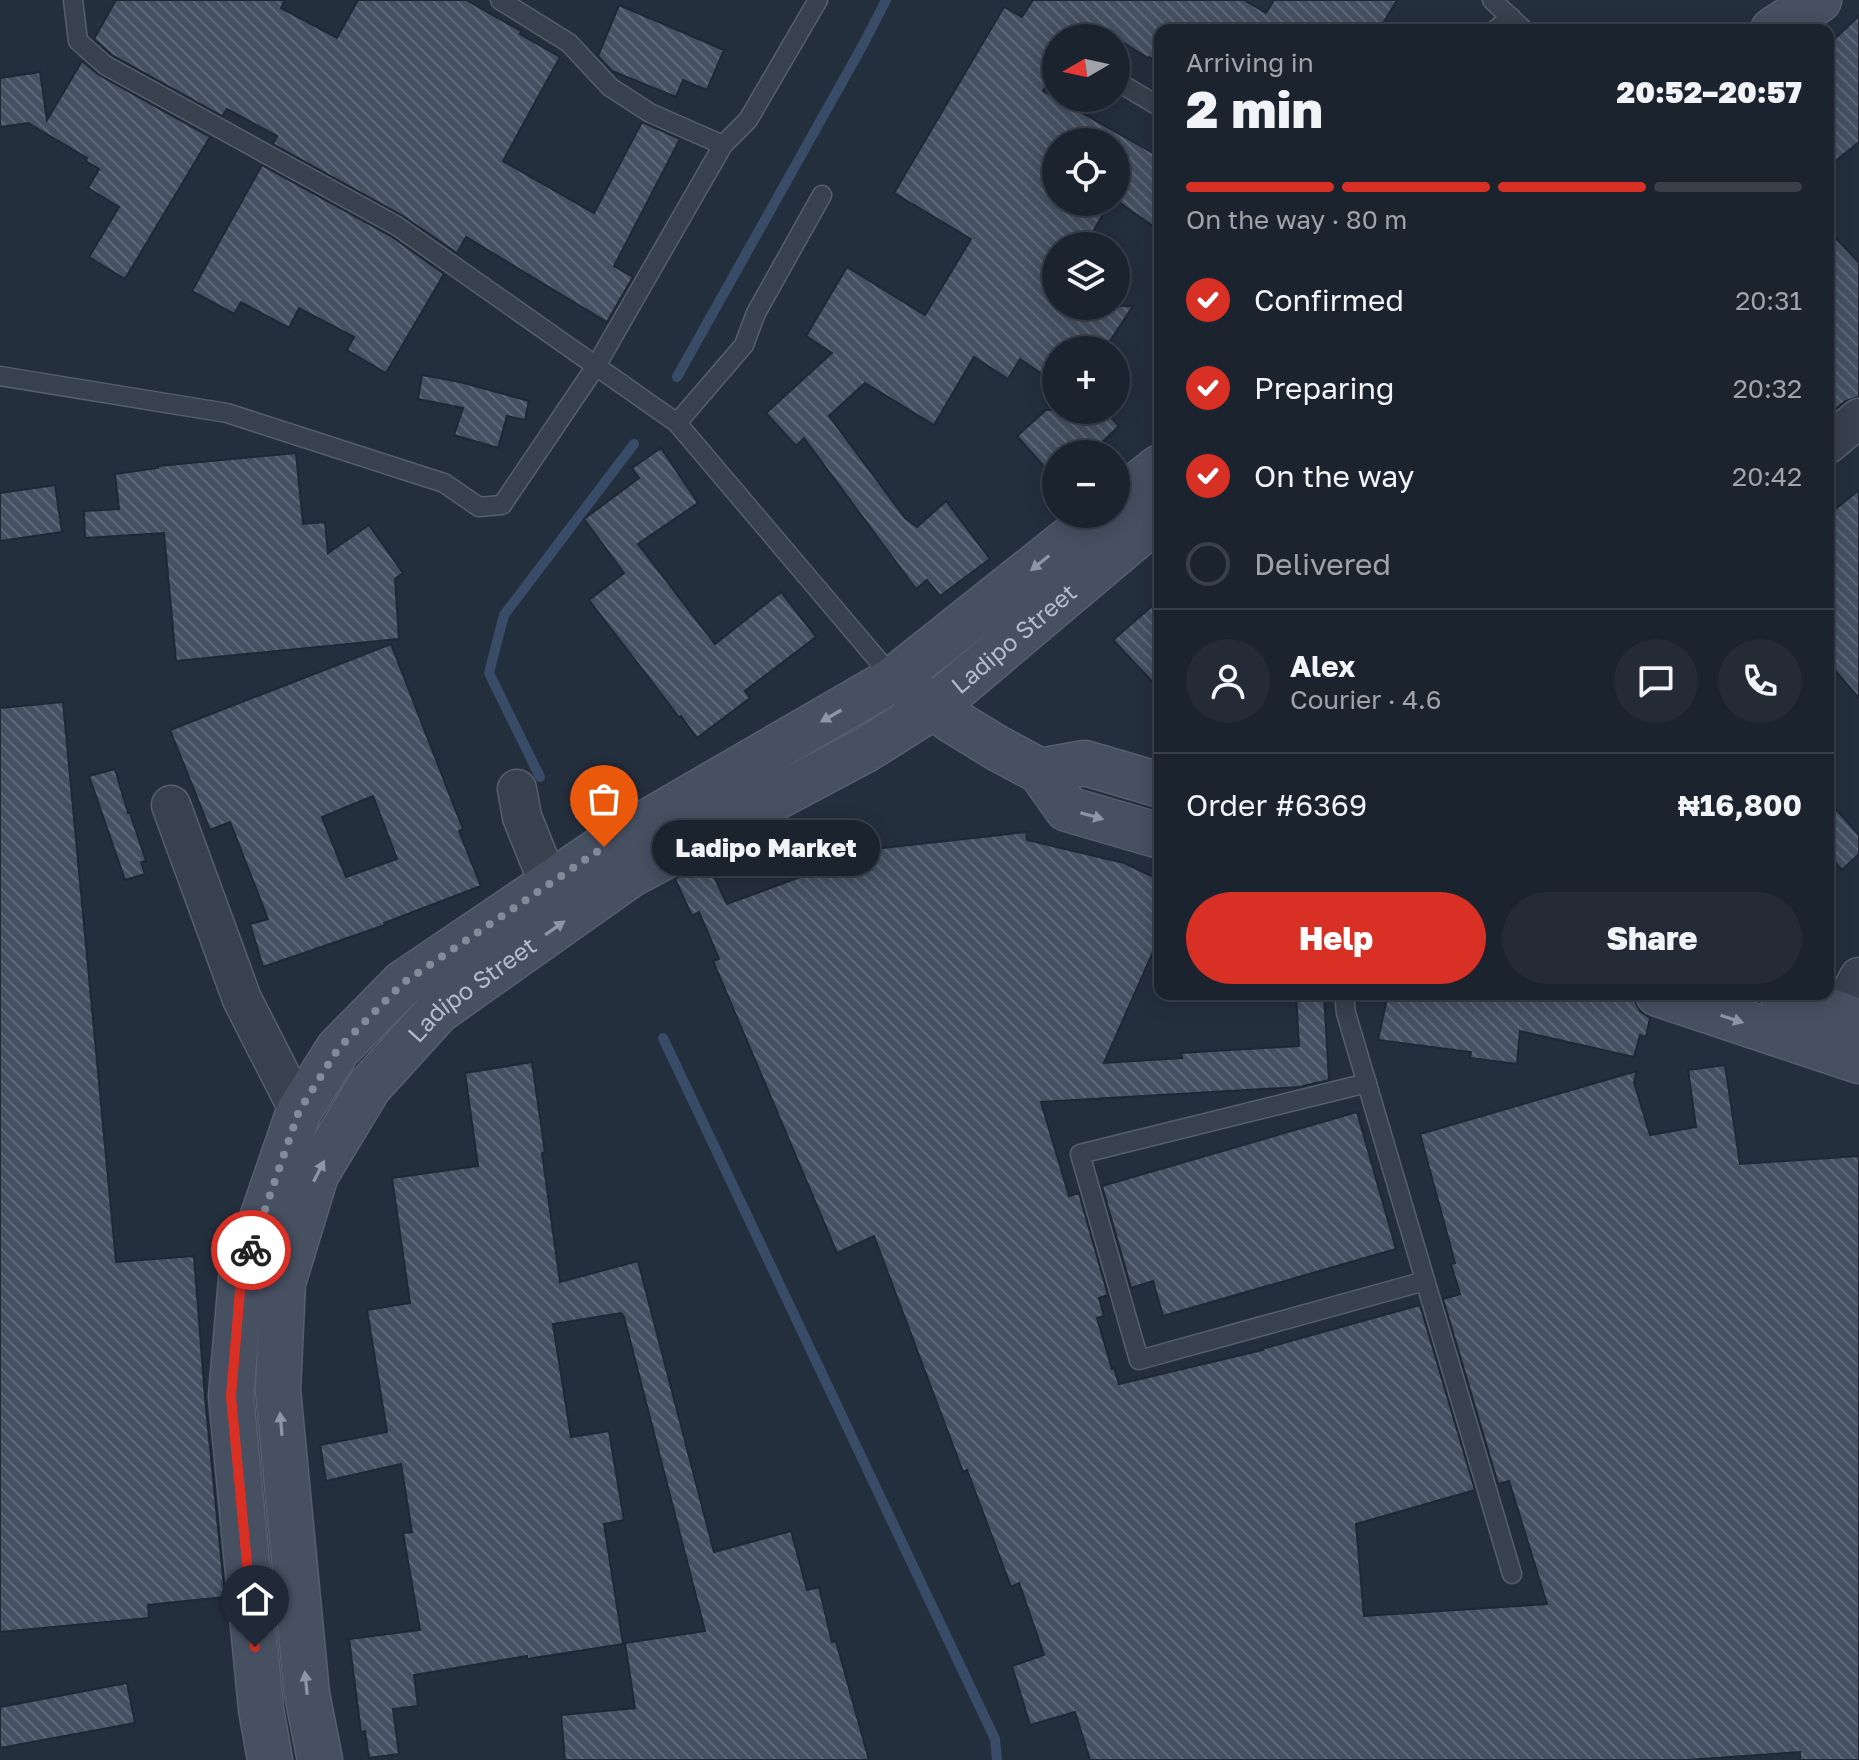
<!DOCTYPE html>
<html lang="en">
<head>
<meta charset="utf-8">
<style>
  :root { --surface:#1b232e; --page:#242b36; --text:#f1f3f6; --muted:#a0a4aa; --line:#39404a; --accent:#d93025 }
  body { margin:0; font-family:"Golos Text",sans-serif; background:var(--page); color:var(--text); height:100vh; display:flex; flex-direction:column; font-size:30px; white-space:nowrap }
  * { box-sizing:border-box; margin:0 }
  p { font-size:26px; color:var(--muted) }
  .icon { flex:none; width:44px; height:44px; fill:none; stroke:currentColor; stroke-width:2; stroke-linecap:round; stroke-linejoin:round }
  .map { position:relative; flex:1; overflow:hidden }
  .sheet { position:absolute; left:1154px; top:24px; width:680px; height:976px; display:flex; flex-direction:column; background:var(--surface); border-radius:16px; box-shadow:0 4px 20px #0003,0 0 0 2px var(--line) }
  .sheet>* { flex:none }
  .needle { width:52px; rotate:261deg }
  .buttons { position:absolute; left:1042px; top:24px; display:grid; gap:16px }
  .buttons a { display:grid; place-items:center; width:88px; height:88px; border-radius:50%; background:var(--surface); box-shadow:0 4px 20px #0003,0 0 0 2px var(--line); font-size:40px }
  .pin { position:absolute; display:grid; place-items:center; width:68px; height:68px; color:#fff; margin:-82px -34px; border-radius:50% 50% 50% 0; rotate:-45deg; box-shadow:0 0 8px #0007 }
  .pin .icon { rotate:45deg }
  .courier { position:absolute; display:grid; place-items:center; width:80px; height:80px; margin:-40px; border:6px solid #d93025; border-radius:50%; background:#fff; color:#222; box-shadow:0 2px 10px #0007 }
  .bubble { position:absolute; height:56px; border-radius:28px; background:var(--surface); box-shadow:0 4px 20px #0003,0 0 0 2px var(--line); font-size:26px; font-weight:800; line-height:56px; text-align:center }
  .head em { font-style:normal; font-weight:800 }
  .head div { display:flex; flex-direction:column-reverse }
  .head { display:flex; align-items:center; justify-content:space-between; height:136px; padding:0 32px }
  h1 { font-size:52px; font-weight:800; line-height:60px }
  .bar { display:grid; grid-template-columns:repeat(4,1fr); gap:12px 8px; align-content:center; height:96px; padding:0 32px }
  .bar i { height:10px; border-radius:6px; background:var(--line) }
  .bar .current { background:var(--accent) }
  .bar p { grid-column:span 4 }
  .line { display:flex; align-items:center; gap:20px; padding:0 32px; border-top:2px solid var(--line) }
  .line div { flex:1 }
  .round { display:grid; place-items:center; flex:none; width:84px; height:84px; border-radius:42px; background:var(--page) }
  ol { padding:0 32px; list-style:none }
  li { display:flex; align-items:center; gap:24px; height:88px }
  li p { margin-inline-start:auto }
  li .icon { padding:8px; border-radius:50%; background:var(--accent); color:#fff; stroke-width:4 }
  li:last-child { color:var(--muted) }
  li i { width:44px; height:44px; border:4px solid var(--line); border-radius:50% }
  .cta { display:flex; gap:16px; margin-top:auto; padding:16px 32px }
  .cta a { flex:1; height:92px; border-radius:48px; background:var(--accent); color:#fff; font-size:32px; font-weight:800; line-height:92px; text-align:center }
  .cta a+a { background:var(--page); color:var(--text) }
  .map>svg:first-child { display:block }
  .lines { fill:none; stroke-linecap:round; stroke-linejoin:round }
  .stream { stroke:#394c67; stroke-width:10 }
  .building { fill:url(#building-back-hatch); stroke:#1f2835; stroke-width:2; fill-rule:evenodd }
  .lane-casing { stroke:#565f6c; stroke-width:21 }
  .street-casing { stroke:#565f6c; stroke-width:41 }
  .secondary-casing { stroke:#565f6c; stroke-width:47 }
  .lane { stroke:#38414e; stroke-width:18 }
  .street { stroke:#38414e; stroke-width:38 }
  .secondary { stroke:#465061; stroke-width:44 }
  .oneway { fill:#8e96a5 }
  .done { stroke:#828b98; stroke-width:8; stroke-dasharray:0 14.4 }
  .route { stroke:#d93025; stroke-width:10 }
  .labels { text-anchor:middle; stroke-width:8; stroke-linejoin:round; paint-order:stroke }
  .street-label { font-size:24px; fill:#b4bcc9; stroke:#1d2633 }
</style>
</head>
<body>
<div class="map">
<svg width="1859" height="1760" viewBox="0 0 1859 1760">
  <defs>
    <pattern id="building-back-hatch" width="6" height="6" patternUnits="userSpaceOnUse" patternTransform="scale(2)"><rect width="6" height="6" fill="#455162"/><path d="M-1 5l2 2M0 0l6 6M5-1l2 2" fill="none" stroke="#5d6877"/></pattern>
  </defs>
  <rect width="100%" height="100%" fill="#242f3e"/>
  <g class="lines">
    <g class="stream">
      <path d="M677 377 864 43 886 0"/>
      <path d="M540 777 489 673 504 615 634 444"/>
      <path d="M663 1038 995 1739 997 1760"/>
    </g>
  </g>
  <g class="building">
    <path d="M116 0H285L281 8 337 38 358 0H466L521 31 520 34 560 57 503 161 594 213 642 122 680 139 614 266 633 277 607 322 466 237 457 253 403 216 273 144 277 136 227 109 222 116 112 55 94 39Z"/>
    <path d="M1033 0H1244L1266 13 1274 0H1397L1379 30H1160V63L1149 57 1148 58 1116 38H1056V69L1043 91 1160 157V231L1116 200V142H1056V202H1110L1085 246H1056V306H1133L1104 350H1056V384L1020 359 1008 379 974 357 934 425 865 383 829 416 905 518 917 527 946 501 990 559 940 596 927 580 916 589 804 438 796 446 766 413 832 353 806 336 847 267 925 315 971 239 894 193 1004 7 1022 17Z"/>
    <path d="M619 5 724 50 707 90 683 80 676 97 612 71 598 56Z"/>
    <path d="M1859 16V142L1828 167V45Z"/>
    <path d="M82 61 99 75 210 137 125 279 89 257 119 207 88 188 99 169 86 161 87 158 28 123 0 127V78L40 72 47 120Z"/>
    <path d="M262 165 391 236 444 274 386 373 347 350 354 337 299 308 289 328 241 302 234 314 192 291Z"/>
    <path d="M1828 230 1859 263V397L1846 401 1828 415Z"/>
    <path d="M422 375 460 382 529 401 525 420 507 416 498 448 454 435 463 408 418 399Z"/>
    <path d="M1046 410H1104L1119 426 1090 454H1056V480L1017 436Z"/>
    <path d="M661 448 698 503 638 544 715 644 781 592 816 637 745 691 750 698 697 738 681 716 679 717 589 600 624 573 584 519 639 478 632 468Z"/>
    <path d="M296 453 303 524 325 522 328 553 369 525 403 573 395 579 399 639 176 661 164 533 85 538 84 511 119 509 115 474 158 468V466Z"/>
    <path d="M55 485 62 532 0 541V493Z"/>
    <path d="M1859 490V698L1828 662V515Z"/>
    <path d="M1160 599V690L1113 640Z"/>
    <path d="M391 644 463 829 459 831 481 886 384 923 385 925 263 967 250 924 268 919 230 822 210 830 170 730ZM373 796 397 859 346 877 322 817Z"/>
    <path d="M63 702 116 1262 194 1256 205 1398 225 1597 148 1605 149 1618 0 1632V708Z"/>
    <path d="M115 769 128 813H130L146 861 141 862 145 874 125 880 89 776Z"/>
    <path d="M1828 800 1859 835V854L1842 870 1828 854Z"/>
    <path d="M1026 832 1027 840 1124 863 1160 880V936L1104 1063 1182 1058 1181 1053 1299 1046 1296 994H1324L1329 1080 1299 1087 1041 1102 1069 1196 1079 1193 1108 1295 1099 1298 1104 1316 1097 1318 1112 1369 1114 1368 1119 1384 1263 1350 1262 1349 1420 1305 1475 1490 1356 1524 1364 1616 1547 1604 1509 1481 1498 1484 1443 1299 1460 1294 1451 1264 1455 1263 1420 1134 1637 1071 1634 1082 1650 1135 1696 1127 1688 1070 1725 1065 1740 1164 1859 1156V1760H1800V1752L1687 1760H1090L1075 1712 1030 1725 1012 1666 1044 1655 1019 1583 1011 1587 967 1470 963 1472 874 1236 837 1253 713 961 719 959 699 912 692 916 675 879 707 862 727 904 819 870 818 868 874 849Z"/>
    <path d="M1388 994H1605L1635 1001 1640 1011 1650 1018 1646 1037 1640 1035 1634 1057 1520 1031 1517 1064 1470 1058 1471 1052 1378 1040Z"/>
    <path d="M532 1062 545 1152 542 1153 560 1282 638 1261 714 1552 791 1531 807 1590 819 1587 832 1642 836 1641 869 1760H565L561 1715 635 1708 625 1643 705 1631 624 1317 621 1313 553 1324 571 1437 609 1431 624 1520 604 1524 623 1644 527 1659V1656L414 1675 418 1706 393 1709 399 1754 369 1758 365 1731 361 1732 349 1639 420 1630 403 1533 412 1532 401 1464 326 1481 320 1445 387 1432 367 1310 410 1303 392 1178 478 1166 465 1073Z"/>
    <path d="M1357 1112 1396 1249 1163 1316 1153 1281 1131 1288 1102 1186Z"/>
    <path d="M127 1683 135 1723 0 1748V1707Z"/>
  </g>
  <g class="lines">
    <g class="lane-casing">
      <g id="lane">
        <path d="M73 0 78 41 105 65 397 226 677 423 894 679"/>
        <path d="M500 0 569 43 610 87 650 113 723 145"/>
        <path d="M1492 0 1524 30"/>
        <path d="M1495 30 1511 17"/>
        <path d="M1118 82 1160 107"/>
        <path d="M0 376 227 413 444 483 479 507 502 505 596 366 723 145 748 120 818 0"/>
        <path d="M677 423 744 345 756 313 822 195"/>
        <path d="M1344 994 1346 1013 1512 1574"/>
        <path d="M1367 1083 1080 1154 1139 1360 1425 1281"/>
      </g>
    </g>
    <g class="street-casing">
      <g id="street">
        <path d="M1828 444 1859 418"/>
        <path d="M517 789 522 817 549 884"/>
        <path d="M171 805 242 999 299 1111"/>
        <path d="M1839 1015 1859 977"/>
      </g>
    </g>
    <g class="secondary-casing">
      <g id="secondary">
        <path d="M1773 30 1819 0"/>
        <path d="M1116 502 1160 467"/>
        <path d="M912 691 953 721 997 748 1040 771 1067 809 1160 836"/>
        <path d="M1040 771 1085 763 1160 785"/>
        <path d="M1658 994 1859 1061"/>
        <path d="M1782 994 1859 1021"/>
        <path d="M270 1760 261 1709 231 1396 241 1279 299 1111 338 1049 403 983 604 847 894 679 1101 514"/>
        <path id="s1" d="M320 1760 307 1694 278 1390 283 1283 316 1175 369 1087 438 1011 630 875 867 749 935 706 1160 516"/>
      </g>
    </g>
    <use href="#lane" class="lane"/>
    <use href="#street" class="street"/>
    <use href="#secondary" class="secondary"/>
  </g>
  <defs><path id="oneway-solid" d="M-6-.8H1V-3.2L6.5 0L1 3.2V.8H-6Z" transform="scale(2)"/></defs>
  <g class="oneway">
    <use href="#oneway-solid" transform="translate(1040 563) rotate(141)"/>
    <use href="#oneway-solid" transform="translate(831 716) rotate(150)"/>
    <use href="#oneway-solid" transform="translate(1092 816) rotate(16)"/>
    <use href="#oneway-solid" transform="translate(555 928) rotate(-35)"/>
    <use href="#oneway-solid" transform="translate(1732 1019) rotate(18)"/>
    <use href="#oneway-solid" transform="translate(319 1171) rotate(-63)"/>
    <use href="#oneway-solid" transform="translate(281 1424) rotate(-95)"/>
    <use href="#oneway-solid" transform="translate(306 1683) rotate(-96)"/>
  </g>
  <g class="lines">
    <path class="done" d="M251 1250 299 1111 338 1049 403 983 604 847"/>
    <path class="route" d="M251 1250 241 1279 231 1396 255 1647"/>
  </g>
  <g class="labels">
    <g class="street-label">
      <text dy="8" stroke="none"><textPath href="#s1" startOffset="1486">Ladipo Street</textPath></text>
      <text dy="8" stroke="none"><textPath href="#s1" startOffset="838">Ladipo Street</textPath></text>
    </g>
  </g>
</svg>
<div class="buttons">
<a><svg class="needle" viewBox="-14 -14 28 28"><path d="M0-13l5 13h-10z" fill="#e53935"/><path d="M0 13l5-13h-10z" fill="#a0a4aa"/></svg></a>
<a><svg class="icon" aria-label="locate" viewBox="0 0 24 24"><circle cx="12" cy="12" r="6"/><path d="M12 2v4M12 18v4M2 12h4M18 12h4"/></svg></a>
<a><svg class="icon" aria-label="layers" viewBox="0 0 24 24"><path d="M12 4l9 5-9 5-9-5zM3 14l9 5 9-5"/></svg></a>
<a>+</a>
<a>−</a>
</div>
<div class="pin" style="left:604px;top:847px;background:#ea580c"><svg class="icon" aria-label="bag" viewBox="0 0 24 24"><path d="M5 8h14l-1 12H6zM9 8a3 3 0 0 1 6 0"/></svg></div>
<div class="pin" style="left:255px;top:1647px;background:#1f2937"><svg class="icon" aria-label="home" viewBox="0 0 24 24"><path d="M3 11l9-7 9 7M6 9v11h12V9"/></svg></div>
<div class="courier" style="left:251px;top:1250px"><svg class="icon" aria-label="bike" viewBox="0 0 24 24"><circle cx="6" cy="16" r="4"/><circle cx="18" cy="16" r="4"/><path d="M6 16l4-8h5l3 8M10 8l3 8H6M13 5h3"/></svg></div>
<div class="bubble" style="left:652px;top:820px;width:228px">Ladipo Market</div>
<section class="sheet">
<div class="head"><div><h1>2 min</h1><p>Arriving in</p></div><em>20:52–20:57</em></div>
<div class="bar"><i class="current"></i><i class="current"></i><i class="current"></i><i></i><p>On the way · 80 m</p></div>
<ol>
<li><svg class="icon" aria-label="check" viewBox="0 0 24 24"><path d="M5 12l5 5 9-10"/></svg>Confirmed<p>20:31</p></li>
<li><svg class="icon" aria-label="check" viewBox="0 0 24 24"><path d="M5 12l5 5 9-10"/></svg>Preparing<p>20:32</p></li>
<li><svg class="icon" aria-label="check" viewBox="0 0 24 24"><path d="M5 12l5 5 9-10"/></svg>On the way<p>20:42</p></li>
<li><i></i>Delivered</li>
</ol>
<div class="line" style="height:144px"><a class="round"><svg class="icon" aria-label="person" viewBox="0 0 24 24"><circle cx="12" cy="8" r="4"/><path d="M4 21q1-7 8-7t8 7"/></svg></a><div><b>Alex</b><p>Courier · 4.6</p></div><a class="round"><svg class="icon" aria-label="chat" viewBox="0 0 24 24"><path d="M4 5h16v11H9l-5 4z"/></svg></a><a class="round"><svg class="icon" aria-label="phone" viewBox="0 0 24 24"><path d="M5 4h4l2 5-3 2q2 4 5 5l2-3 5 2v4C11 20 4 13 5 4z"/></svg></a></div>
<div class="line" style="height:104px"><div>Order #6369</div><b>₦16,800</b></div>
<div class="cta"><a>Help</a><a>Share</a></div>
</section>
</div>
</body>
</html>
